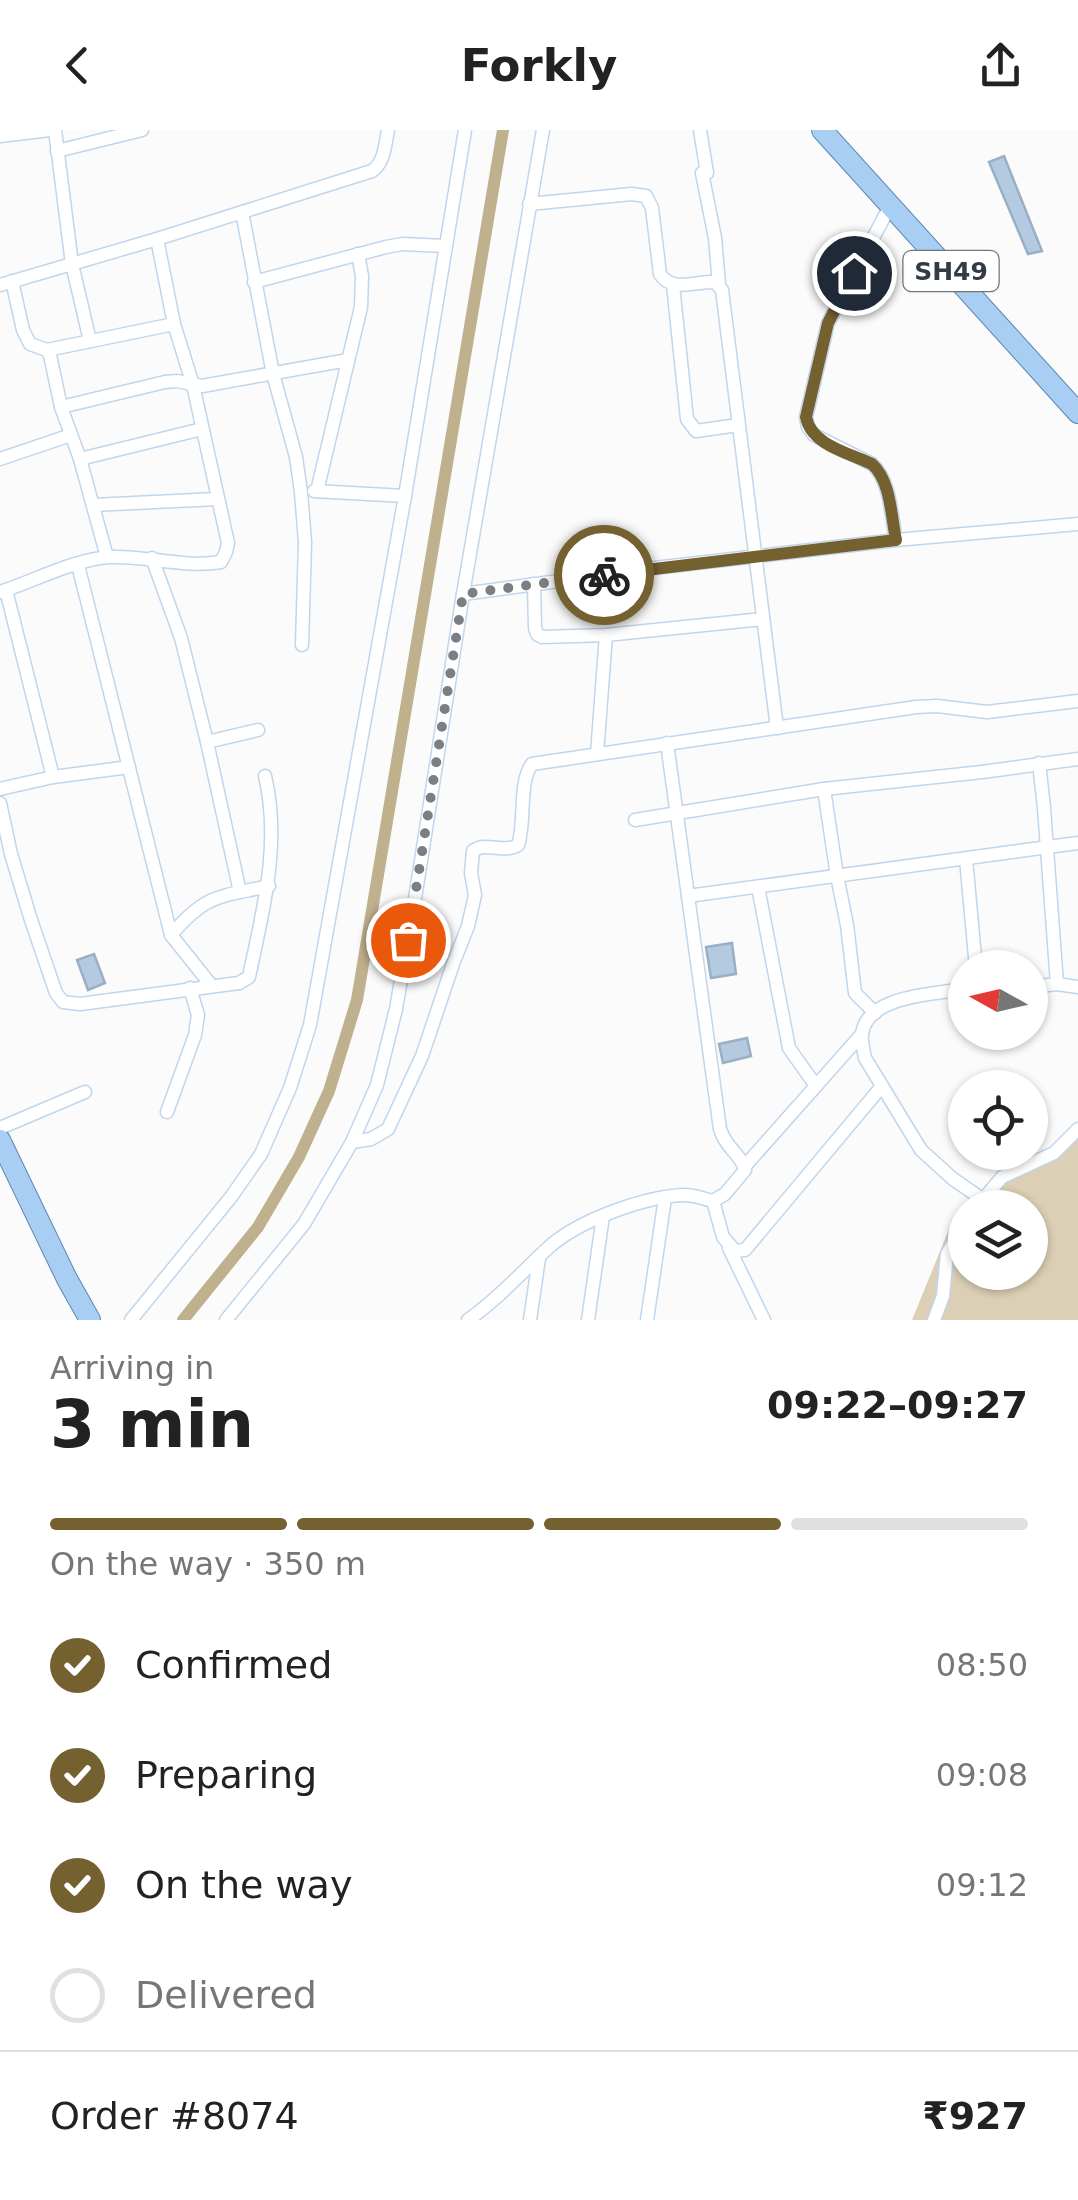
<!DOCTYPE html>
<html lang="en">
<head>
<meta charset="utf-8">
<style>
  :root { --surface:#fff; --page:#f6f6f6; --text:#222; --muted:#767676; --line:#e0e0e0; --accent:#75602f }
  body { margin:0; font-family:"DejaVu Sans",sans-serif; background:var(--page); color:var(--text); height:100vh; display:flex; flex-direction:column; font-size:38px; white-space:nowrap }
  * { box-sizing:border-box; margin:0 }
  p { font-size:32px; color:var(--muted) }
  .icon { flex:none; width:55px; height:55px; fill:none; stroke:currentColor; stroke-width:2; stroke-linecap:round; stroke-linejoin:round }
  .map { position:relative; height:1190px; overflow:hidden }
  .drawer { display:flex; flex-direction:column; background:var(--surface); flex:1 }
  .drawer>* { flex:none }
  .needle { width:65px; rotate:278deg }
  .controls { position:absolute; left:948px; top:820px; display:grid; gap:20px }
  .controls a { display:grid; place-items:center; width:100px; height:100px; border-radius:50%; background:var(--surface); box-shadow:0 2px 8px #0004; font-size:50px }
  .pin { position:absolute; display:grid; place-items:center; width:85px; height:85px; color:#fff; margin:-42px; border:5px solid #fff; border-radius:50%; box-shadow:0 2px 10px #0007 }
  .courier { position:absolute; display:grid; place-items:center; width:100px; height:100px; margin:-50px; border:8px solid #75602f; border-radius:50%; background:#fff; color:#222; box-shadow:0 2px 12px #0007 }
  .head em { font-style:normal; font-weight:700 }
  .head div { display:flex; flex-direction:column-reverse }
  .head { display:flex; align-items:center; justify-content:space-between; height:170px; padding:0 50px }
  h1 { font-size:65px; font-weight:700; line-height:75px }
  .bar { display:grid; grid-template-columns:repeat(4,1fr); gap:15px 10px; align-content:center; height:120px; padding:0 50px }
  .bar i { height:12px; border-radius:8px; background:var(--line) }
  .bar .active { background:var(--accent) }
  .bar p { grid-column:span 4 }
  .line { display:flex; align-items:center; gap:25px; padding:0 50px; border-top:2px solid var(--line) }
  .line div { flex:1 }
  ol { padding:0 50px; list-style:none }
  li { display:flex; align-items:center; gap:30px; height:110px }
  li p { margin-inline-start:auto }
  li .icon { padding:10px; border-radius:50%; background:var(--accent); color:#fff; stroke-width:4 }
  li:last-child { color:var(--muted) }
  li i { width:55px; height:55px; border:5px solid var(--line); border-radius:50% }
  header { display:flex; justify-content:space-between; align-items:center; height:130px; padding:0 50px; background:var(--surface); font-size:45px; font-weight:700 }
  .map>svg:first-child { display:block }
  .green { fill:#dbcfb5 }
  .lines { fill:none; stroke-linecap:round; stroke-linejoin:round }
  .canal { stroke:#c0b18e; stroke-width:12 }
  .building { fill:#b4cae0; stroke:#9aafc4; stroke-width:2.5 }
  .minor-casing { stroke:#c0d6ec; stroke-width:15 }
  .primary-casing { stroke:#5a86b2; stroke-width:22 }
  .minor { stroke:#fff; stroke-width:12 }
  .primary { stroke:#a9cef4; stroke-width:20 }
  .done { stroke:#797f85; stroke-width:10; stroke-dasharray:0 18 }
  .route { stroke:#75602f; stroke-width:12 }
  .labels { text-anchor:middle; stroke-width:8; stroke-linejoin:round; paint-order:stroke }
  .shield { fill:#fff; stroke:#70767d; stroke-width:2.5 }
  .shield-label { font-size:25px; font-weight:bold; fill:#333c45 }
</style>
</head>
<body>
<header><svg class="icon" aria-label="back" viewBox="0 0 24 24"><path d="M15 5l-7 7 7 7"/></svg>Forkly<svg class="icon" aria-label="share" viewBox="0 0 24 24"><path d="M12 15V3M7 8l5-5 5 5M5 13v7h14v-7"/></svg></header>
<div class="map">
<svg width="1078" height="1190" viewBox="0 0 1078 1190">
  <rect width="100%" height="100%" fill="#fbfbfb"/>
  <path class="green" d="M1078 1003V1190H912L954 1087 965 1080V1142H1030V1078L968 1077Z"/>
  <g class="lines">
    <path class="canal" d="M183 1190 258 1097 299 1027 329 961 357 870 503 0"/>
  </g>
  <g class="building">
    <path d="M1004 26 1042 121 1028 124 989 32Z"/>
    <path d="M732 813 736 844 711 848 706 817Z"/>
    <path d="M94 824 105 853 88 860 77 830Z"/>
    <path d="M747 908 751 926 723 933 719 914Z"/>
  </g>
  <g class="lines">
    <g class="minor-casing">
      <g id="minor">
        <path d="M55 0 72 134 90 211"/>
        <path d="M700 0 707 43"/>
        <path d="M0 6 50 0"/>
        <path d="M57 21 142 0"/>
        <path d="M702 43 715 108 719 154"/>
        <path d="M529 74 632 64 646 66 652 78 660 144C672 163 696 151 715 152L722 160 777 598"/>
        <path d="M890 76 828 193 806 287 808 297 814 305 872 334C891 351 891 386 896 410"/>
        <path d="M242 82 273 244 296 327 301 362 305 412 302 515"/>
        <path d="M12 151 23 200 30 214 47 220 50 225 61 277"/>
        <path d="M254 152 386 117 402 114 446 116"/>
        <path d="M0 155 157 109 372 41C385 32 385 14 388 0"/>
        <path d="M673 155 687 289 696 301 738 295"/>
        <path d="M47 220 174 194"/>
        <path d="M0 329 71 305"/>
        <path d="M80 329 202 299"/>
        <path d="M314 361 405 366"/>
        <path d="M317 361 361 177 362 146 358 124"/>
        <path d="M93 375 217 369"/>
        <path d="M107 427 80 329 61 277 165 252 177 251 202 256 348 230"/>
        <path d="M152 428 181 508 207 612 240 762"/>
        <path d="M78 435 171 805 211 855"/>
        <path d="M534 454 535 498 537 504 542 507 606 505 763 489"/>
        <path d="M6 460 53 647"/>
        <path d="M0 462C34 451 77 428 112 427 148 426 185 438 221 432L226 422 228 413 193 255 174 194 157 109"/>
        <path d="M463 464 654 438 896 410 1078 394"/>
        <path d="M207 612 258 600"/>
        <path d="M597 624 606 505"/>
        <path d="M1039 633 1044 678 1057 854"/>
        <path d="M0 659 53 647 129 637"/>
        <path d="M824 659 837 746 847 795 855 863 875 883"/>
        <path d="M0 673 11 724 31 790 56 863 63 872 80 874 239 853 249 847C263 780 281 714 265 646"/>
        <path d="M635 690 824 659 982 642 1078 629"/>
        <path d="M966 729 976 838"/>
        <path d="M758 757 789 918 816 956"/>
        <path d="M688 766 1078 713"/>
        <path d="M171 805C206 764 219 767 269 756"/>
        <path d="M1030 857 1057 854 1078 857"/>
        <path d="M965 859C936 864 867 865 862 904 861 912 864 921 865 928L921 1020 953 1049 982 1069"/>
        <path d="M167 982 195 905 198 885 190 858"/>
        <path d="M0 998 85 962"/>
        <path d="M352 1012 371 1009 388 999 422 926 453 834 468 796 475 765 471 743 473 721C486 711 504 724 518 715 526 691 518 653 532 634L916 577 937 576 987 582 1078 571"/>
        <path d="M745 1036 862 904"/>
        <path d="M713 1071 723 1107 735 1121 745 1120 882 956"/>
        <path d="M976 1078 1002 1047 1054 1023 1078 999"/>
        <path d="M729 1118 764 1190"/>
        <path d="M131 1190 231 1067 261 1024 290 958 310 895 405 366 465 0"/>
        <path d="M226 1190 304 1094 352 1012 377 955 396 879 414 775 463 464 543 0"/>
        <path d="M468 1190C498 1169 522 1142 548 1118 577 1091 643 1067 683 1065 693 1064 703 1069 713 1071L725 1064 745 1040C742 1025 726 1019 720 999L667 613"/>
        <path d="M530 1190 539 1128"/>
        <path d="M588 1190 603 1086"/>
        <path d="M647 1190 665 1068"/>
        <path d="M934 1190 943 1166 947 1124 965 1094"/>
      </g>
    </g>
    <g class="primary-casing">
      <g id="primary">
        <path d="M822 0 1078 283"/>
        <path d="M0 1010 67 1149 90 1190"/>
      </g>
    </g>
    <use href="#minor" class="minor"/>
    <use href="#primary" class="primary"/>
  </g>
  <g class="lines">
    <path class="done" d="M408 810 463 464 604 445"/>
    <path class="route" d="M604 445 896 410C891 386 891 351 872 334 849 323 811 315 806 287L828 193 854 143"/>
  </g>
  <g class="labels">
    <rect class="shield" x="903.5" y="121" width="95" height="40" rx="8"/>
    <g class="shield-label">
      <text x="951" y="150">SH49</text>
    </g>
  </g>
</svg>
<div class="controls">
<a><svg class="needle" viewBox="-14 -14 28 28"><path d="M0-13l5 13h-10z" fill="#e53935"/><path d="M0 13l5-13h-10z" fill="#767676"/></svg></a>
<a><svg class="icon" aria-label="locate" viewBox="0 0 24 24"><circle cx="12" cy="12" r="6"/><path d="M12 2v4M12 18v4M2 12h4M18 12h4"/></svg></a>
<a><svg class="icon" aria-label="layers" viewBox="0 0 24 24"><path d="M12 4l9 5-9 5-9-5zM3 14l9 5 9-5"/></svg></a>
</div>
<div class="pin" style="left:408px;top:810px;background:#ea580c"><svg class="icon" aria-label="bag" viewBox="0 0 24 24"><path d="M5 8h14l-1 12H6zM9 8a3 3 0 0 1 6 0"/></svg></div>
<div class="pin" style="left:854px;top:143px;background:#1f2937"><svg class="icon" aria-label="home" viewBox="0 0 24 24"><path d="M3 11l9-7 9 7M6 9v11h12V9"/></svg></div>
<div class="courier" style="left:604px;top:445px"><svg class="icon" aria-label="bike" viewBox="0 0 24 24"><circle cx="6" cy="16" r="4"/><circle cx="18" cy="16" r="4"/><path d="M6 16l4-8h5l3 8M10 8l3 8H6M13 5h3"/></svg></div>
</div>
<section class="drawer">
<div class="head"><div><h1>3 min</h1><p>Arriving in</p></div><em>09:22–09:27</em></div>
<div class="bar"><i class="active"></i><i class="active"></i><i class="active"></i><i></i><p>On the way · 350 m</p></div>
<ol>
<li><svg class="icon" aria-label="check" viewBox="0 0 24 24"><path d="M5 12l5 5 9-10"/></svg>Confirmed<p>08:50</p></li>
<li><svg class="icon" aria-label="check" viewBox="0 0 24 24"><path d="M5 12l5 5 9-10"/></svg>Preparing<p>09:08</p></li>
<li><svg class="icon" aria-label="check" viewBox="0 0 24 24"><path d="M5 12l5 5 9-10"/></svg>On the way<p>09:12</p></li>
<li><i></i>Delivered</li>
</ol>
<div class="line" style="height:130px"><div>Order #8074</div><b>₹927</b></div>
</section>
</body>
</html>
